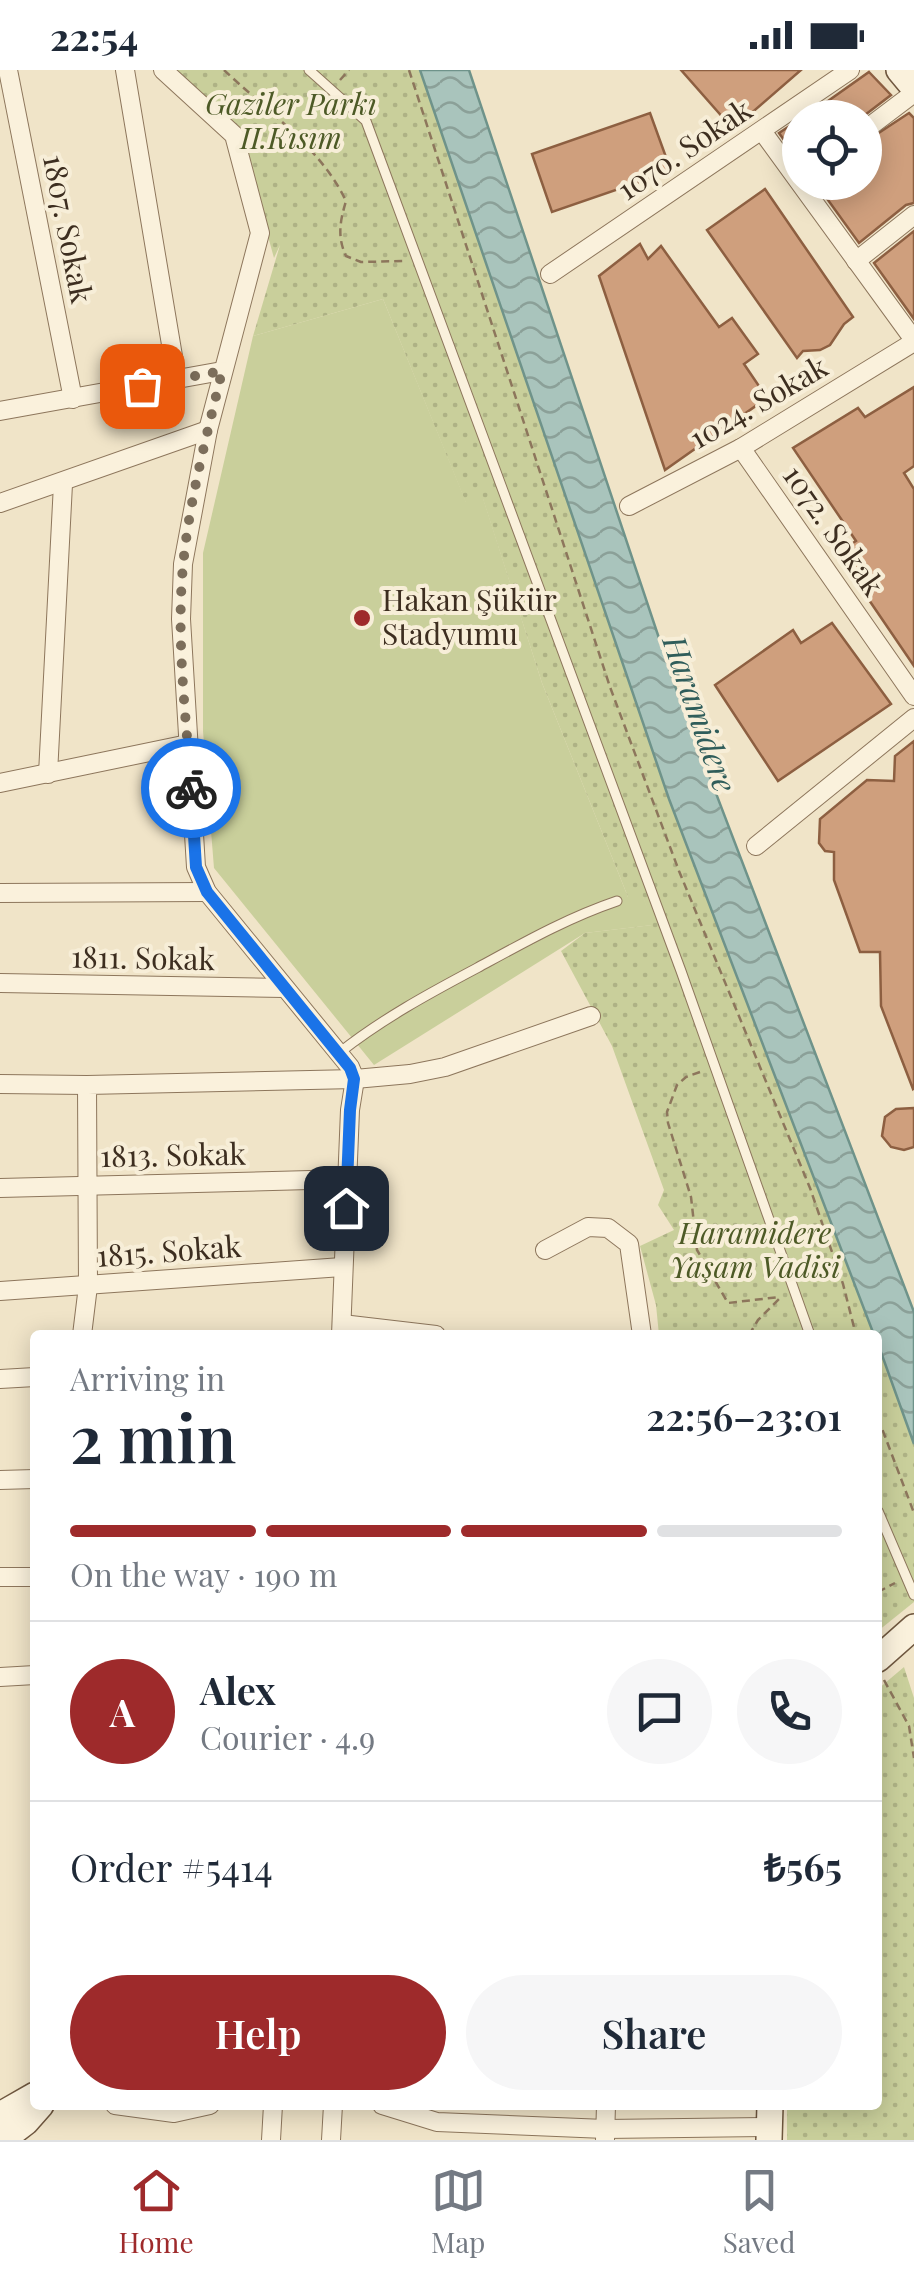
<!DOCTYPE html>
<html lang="en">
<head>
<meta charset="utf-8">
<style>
  :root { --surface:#fff; --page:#f6f6f7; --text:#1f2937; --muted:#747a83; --line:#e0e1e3; --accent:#9e2a2b }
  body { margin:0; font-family:"Playfair Display",serif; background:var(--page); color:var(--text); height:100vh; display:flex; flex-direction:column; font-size:38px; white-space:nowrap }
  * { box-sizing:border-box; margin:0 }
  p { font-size:32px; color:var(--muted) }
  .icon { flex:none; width:55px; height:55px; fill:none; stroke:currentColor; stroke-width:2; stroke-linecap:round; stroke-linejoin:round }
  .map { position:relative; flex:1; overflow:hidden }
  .panel { position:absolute; left:30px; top:1260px; width:852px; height:780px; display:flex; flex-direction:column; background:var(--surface); border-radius:10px; box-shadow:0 5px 25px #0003 }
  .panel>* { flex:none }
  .controls { position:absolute; left:782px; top:30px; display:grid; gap:20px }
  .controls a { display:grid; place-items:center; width:100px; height:100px; border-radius:50%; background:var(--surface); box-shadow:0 5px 25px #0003; font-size:50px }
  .pin { position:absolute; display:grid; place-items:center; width:85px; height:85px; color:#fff; margin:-42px; border-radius:20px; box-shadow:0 5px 15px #0006 }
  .courier { position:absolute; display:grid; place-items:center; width:100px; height:100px; margin:-50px; border:8px solid #1a73e8; border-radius:50%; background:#fff; color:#222; box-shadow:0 2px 12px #0007 }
  .overview em { font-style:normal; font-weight:600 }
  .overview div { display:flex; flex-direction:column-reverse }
  .overview { display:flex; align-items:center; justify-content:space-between; height:170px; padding:0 40px }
  h1 { font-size:65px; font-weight:600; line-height:75px }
  .bar { display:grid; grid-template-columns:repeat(4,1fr); gap:15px 10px; align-content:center; height:120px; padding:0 40px }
  .bar i { height:12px; border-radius:8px; background:var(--line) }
  .bar .active { background:var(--accent) }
  .bar p { grid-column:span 4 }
  .line { display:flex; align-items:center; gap:25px; padding:0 40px; border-top:2px solid var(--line) }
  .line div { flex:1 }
  .round { display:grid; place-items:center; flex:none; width:105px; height:105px; border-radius:52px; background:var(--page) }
  .action { display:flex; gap:20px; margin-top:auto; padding:20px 40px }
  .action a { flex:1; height:115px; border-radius:60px; background:var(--accent); color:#fff; font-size:40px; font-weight:600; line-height:115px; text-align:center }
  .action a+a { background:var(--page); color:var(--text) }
  .status { display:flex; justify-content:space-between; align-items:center; height:70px; padding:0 50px; background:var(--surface); direction:ltr }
  .status svg { height:28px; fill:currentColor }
  .dock { display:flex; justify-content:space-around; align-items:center; height:140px; border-top:2px solid var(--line); background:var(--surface); font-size:28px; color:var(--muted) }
  .dock a { display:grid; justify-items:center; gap:5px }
  .dock .active { color:var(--accent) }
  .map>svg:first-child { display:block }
  .grass { fill:#c9cf9b }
  .park { fill:url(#park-dots) }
  .water { fill:url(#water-waves); stroke:#6f938a; stroke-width:2.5 }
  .building { fill:#cf9f7d; stroke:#8d5f41; stroke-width:2.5 }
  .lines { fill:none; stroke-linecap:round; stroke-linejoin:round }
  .lane-casing { stroke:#8d765c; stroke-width:11 }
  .street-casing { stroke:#8d765c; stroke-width:20 }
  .secondary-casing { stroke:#6f573f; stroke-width:28 }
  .path { stroke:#8d765c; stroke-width:2.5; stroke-dasharray:8 5; stroke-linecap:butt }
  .lane { stroke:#faf1dc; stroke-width:9 }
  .street { stroke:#faf1dc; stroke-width:18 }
  .secondary { stroke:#faf1dc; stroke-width:25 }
  .done { stroke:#7c6e5b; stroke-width:10; stroke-dasharray:0 18 }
  .route { stroke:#1a73e8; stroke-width:12 }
  .poi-dot { fill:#9e2a2b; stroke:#f7eed8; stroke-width:4 }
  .labels { text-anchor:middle; stroke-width:8; stroke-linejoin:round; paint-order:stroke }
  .park-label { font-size:30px; font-style:italic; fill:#4d5a26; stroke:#f7eed8 }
  .street-label { font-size:30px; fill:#3d2e20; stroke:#f7eed8 }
  .poi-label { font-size:30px; fill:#3d2e20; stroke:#f7eed8; text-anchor:start }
  .water-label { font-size:32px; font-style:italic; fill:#2f5d5a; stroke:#f7eed8 }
</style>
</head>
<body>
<div class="status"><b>22:54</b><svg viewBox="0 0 49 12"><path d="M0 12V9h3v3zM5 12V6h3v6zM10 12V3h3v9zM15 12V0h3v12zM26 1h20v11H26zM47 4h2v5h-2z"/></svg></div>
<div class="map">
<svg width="914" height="2070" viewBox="0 0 914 2070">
  <defs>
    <pattern id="park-dots" width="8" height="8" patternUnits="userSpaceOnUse" patternTransform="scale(2.5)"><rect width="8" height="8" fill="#c9cf9b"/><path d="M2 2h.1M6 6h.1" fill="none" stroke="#aeb285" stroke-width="1.8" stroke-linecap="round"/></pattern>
    <pattern id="water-waves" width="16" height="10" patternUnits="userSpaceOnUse" patternTransform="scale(2.5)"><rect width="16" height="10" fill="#a9c4bc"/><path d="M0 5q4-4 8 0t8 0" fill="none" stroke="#8ba098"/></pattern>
  </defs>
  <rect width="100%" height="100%" fill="#f0e4c8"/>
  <path class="grass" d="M383 229 466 432 483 428 542 613 628 827 643 826 653 855 585 863 374 995 214 798 203 661V483L253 266Z"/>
  <g class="park">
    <path d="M177 0H420L669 729 874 1265H659L656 1235 640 1176 674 1160 658 1135 664 1120 612 976 561 881 585 863 652 855 643 827H628L542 613 483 429 466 433 383 229 253 266 280 175 274 188 238 58Z"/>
    <path d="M878 1274 914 1374V1532L878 1561Z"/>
    <path d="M904 1597 914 1628V2070H787V2035H878V1619Z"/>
  </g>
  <path class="water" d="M420 0H469L675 616 914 1242V1374L878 1274V1265H874L669 729Z"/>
  <g class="building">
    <path d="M681 0H801L733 59Z"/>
    <path d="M869 2 891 25 861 48H804Z"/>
    <path d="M650 43 671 101 552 142 532 84Z"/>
    <path d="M909 43 914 48V133L906 135 859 173 815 112H865V72Z"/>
    <path d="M800 49V92L779 63Z"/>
    <path d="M765 119 853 247 844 254 830 275 820 280 803 281 797 288 707 160Z"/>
    <path d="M914 161V249L874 193Z"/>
    <path d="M640 174 648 189 661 176 719 257 732 248 758 284 744 294 767 328 665 400 599 206Z"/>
    <path d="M914 317V396L904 403 914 419V596L837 483 856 471 793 378 858 338 865 347Z"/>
    <path d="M832 553 891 634 778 711 715 615 793 560 801 573Z"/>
    <path d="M914 671V1018L913 1019 881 936 880 882H860L834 810V782L825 781 819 773 820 749 867 710 894 711 895 686Z"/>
    <path d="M914 1038V1077L904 1080 891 1077 882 1066 885 1047 896 1039Z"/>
  </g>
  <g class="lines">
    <g class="lane-casing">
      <g id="lane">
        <path d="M309 0 366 51 681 901 810 1265"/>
        <path d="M339 983C382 949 428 924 477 898 523 873 567 848 617 831"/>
        <path d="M878 1441 914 1525"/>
      </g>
    </g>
    <g class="street-casing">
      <g id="street">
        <path d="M8 0 73 329"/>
        <path d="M125 0 177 310"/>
        <path d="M163 0 234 65 260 163 208 360 183 494 181 549 196 797 207 822 350 997 355 1009 350 1040 341 1265"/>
        <path d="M865 60 914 23"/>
        <path d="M762 61 914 270"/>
        <path d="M856 191 914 145"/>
        <path d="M550 204 850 0"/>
        <path d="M0 341 222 301"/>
        <path d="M741 378 914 626"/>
        <path d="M0 433 208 360"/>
        <path d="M629 436 741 378 914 272"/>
        <path d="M48 704 63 414"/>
        <path d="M0 713 188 674"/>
        <path d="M756 776 914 648"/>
        <path d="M0 823 207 822"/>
        <path d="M0 913 284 918"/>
        <path d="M0 1014 87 1015"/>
        <path d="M0 1118 348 1109"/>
        <path d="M545 1180 588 1157 608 1158 629 1174 642 1265"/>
        <path d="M0 1221 342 1197"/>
        <path d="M342 1254 436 1265"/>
        <path d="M82 1265 88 1216 87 1015 355 1009 410 1004 445 997 591 946"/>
        <path d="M0 1309 35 1307"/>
        <path d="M0 1410 35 1409"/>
        <path d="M0 1507H35"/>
        <path d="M0 1607 35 1605"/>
        <path d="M115 2035 174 2043 210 2035"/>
        <path d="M382 2035 437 2052 605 2059 770 2057"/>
        <path d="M271 2070 273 2035"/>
        <path d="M331 2070 333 2035"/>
        <path d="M605 2070 606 2035"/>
      </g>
    </g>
    <g class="secondary-casing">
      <g id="secondary">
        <path d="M899 0 914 18"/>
        <path d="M878 1589 914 1557"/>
        <path d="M0 2045 35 2025"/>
        <path d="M4 2069 26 2052 41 2035"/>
        <path d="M769 2070 770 2035"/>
      </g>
    </g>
    <g class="path">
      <path d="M224 0C266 40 321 78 346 131 340 151 337 167 346 186L361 192 406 191"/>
      <path d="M409 0 610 617 679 801 810 1118 843 1214 856 1265"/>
      <path d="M340 10 349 0"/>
      <path d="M700 1002 686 1007 677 1015 667 1042 668 1053 691 1127 697 1180 728 1233 779 1227"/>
      <path d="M749 1265 758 1250 780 1228"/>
      <path d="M878 1348 914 1443"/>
      <path d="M878 1522 895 1513"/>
      <path d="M884 1610 909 1656 914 1688"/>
    </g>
    <use href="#lane" class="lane"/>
    <use href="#street" class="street"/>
    <use href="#secondary" class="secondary"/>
  </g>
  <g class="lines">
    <path class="done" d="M142 316 222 301C207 365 189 431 183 496 176 570 186 645 191 718"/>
    <path class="route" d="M191 718 196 797 207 822 350 998 354 1009 350 1040 346 1138"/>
  </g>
  <circle class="poi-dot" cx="362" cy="548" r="10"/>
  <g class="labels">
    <g class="park-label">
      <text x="291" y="45">Gaziler Parkı<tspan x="291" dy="34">II.Kısım</tspan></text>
      <text x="755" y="1174">Haramidere<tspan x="755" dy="34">Yaşam Vadisi</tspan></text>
    </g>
    <g class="street-label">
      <text transform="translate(685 80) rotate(-34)" y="10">1070. Sokak</text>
      <text transform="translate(67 159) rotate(79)" y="10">1807. Sokak</text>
      <text transform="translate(759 333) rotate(-30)" y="10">1024. Sokak</text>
      <text transform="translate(833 461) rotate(55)" y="10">1072. Sokak</text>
      <text transform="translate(143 889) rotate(1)" y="10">1811. Sokak</text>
      <text transform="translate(173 1086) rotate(-1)" y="10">1813. Sokak</text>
      <text transform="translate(169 1182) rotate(-4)" y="10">1815. Sokak</text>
    </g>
    <g class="poi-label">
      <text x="382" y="541">Hakan Şükür<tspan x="382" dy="34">Stadyumu</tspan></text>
    </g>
    <g class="water-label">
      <text transform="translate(699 644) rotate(71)" y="11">Haramidere</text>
    </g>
  </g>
</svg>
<div class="controls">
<a><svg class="icon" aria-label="locate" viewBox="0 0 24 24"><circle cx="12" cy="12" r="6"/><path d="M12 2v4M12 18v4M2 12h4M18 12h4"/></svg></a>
</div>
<div class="pin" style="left:142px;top:316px;background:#ea580c"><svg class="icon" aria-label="bag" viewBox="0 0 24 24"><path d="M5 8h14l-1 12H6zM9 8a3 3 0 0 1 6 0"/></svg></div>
<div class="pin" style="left:346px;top:1138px;background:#1f2937"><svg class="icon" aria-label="home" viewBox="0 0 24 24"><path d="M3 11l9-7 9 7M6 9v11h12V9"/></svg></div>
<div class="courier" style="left:191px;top:718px"><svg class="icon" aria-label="bike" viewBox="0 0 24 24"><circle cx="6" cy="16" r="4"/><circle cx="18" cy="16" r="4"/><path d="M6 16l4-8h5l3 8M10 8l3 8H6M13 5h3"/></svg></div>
<section class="panel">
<div class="overview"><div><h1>2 min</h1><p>Arriving in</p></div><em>22:56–23:01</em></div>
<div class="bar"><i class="active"></i><i class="active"></i><i class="active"></i><i></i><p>On the way · 190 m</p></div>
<div class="line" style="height:180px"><b class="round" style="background:var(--accent);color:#fff">A</b><div><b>Alex</b><p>Courier · 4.9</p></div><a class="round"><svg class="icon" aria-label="chat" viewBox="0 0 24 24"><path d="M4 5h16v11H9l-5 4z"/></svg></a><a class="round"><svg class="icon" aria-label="phone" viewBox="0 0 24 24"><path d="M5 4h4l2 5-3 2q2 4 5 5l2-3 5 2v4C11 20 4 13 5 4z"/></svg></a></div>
<div class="line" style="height:130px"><div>Order #5414</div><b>₺565</b></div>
<div class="action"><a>Help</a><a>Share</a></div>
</section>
</div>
<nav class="dock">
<a class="active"><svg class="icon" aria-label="home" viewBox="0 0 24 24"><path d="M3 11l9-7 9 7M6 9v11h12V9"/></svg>Home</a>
<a><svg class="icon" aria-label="map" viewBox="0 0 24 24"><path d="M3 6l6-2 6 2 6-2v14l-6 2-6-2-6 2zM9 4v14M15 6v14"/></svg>Map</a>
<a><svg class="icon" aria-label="saved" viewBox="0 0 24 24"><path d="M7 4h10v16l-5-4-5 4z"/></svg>Saved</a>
</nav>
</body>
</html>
